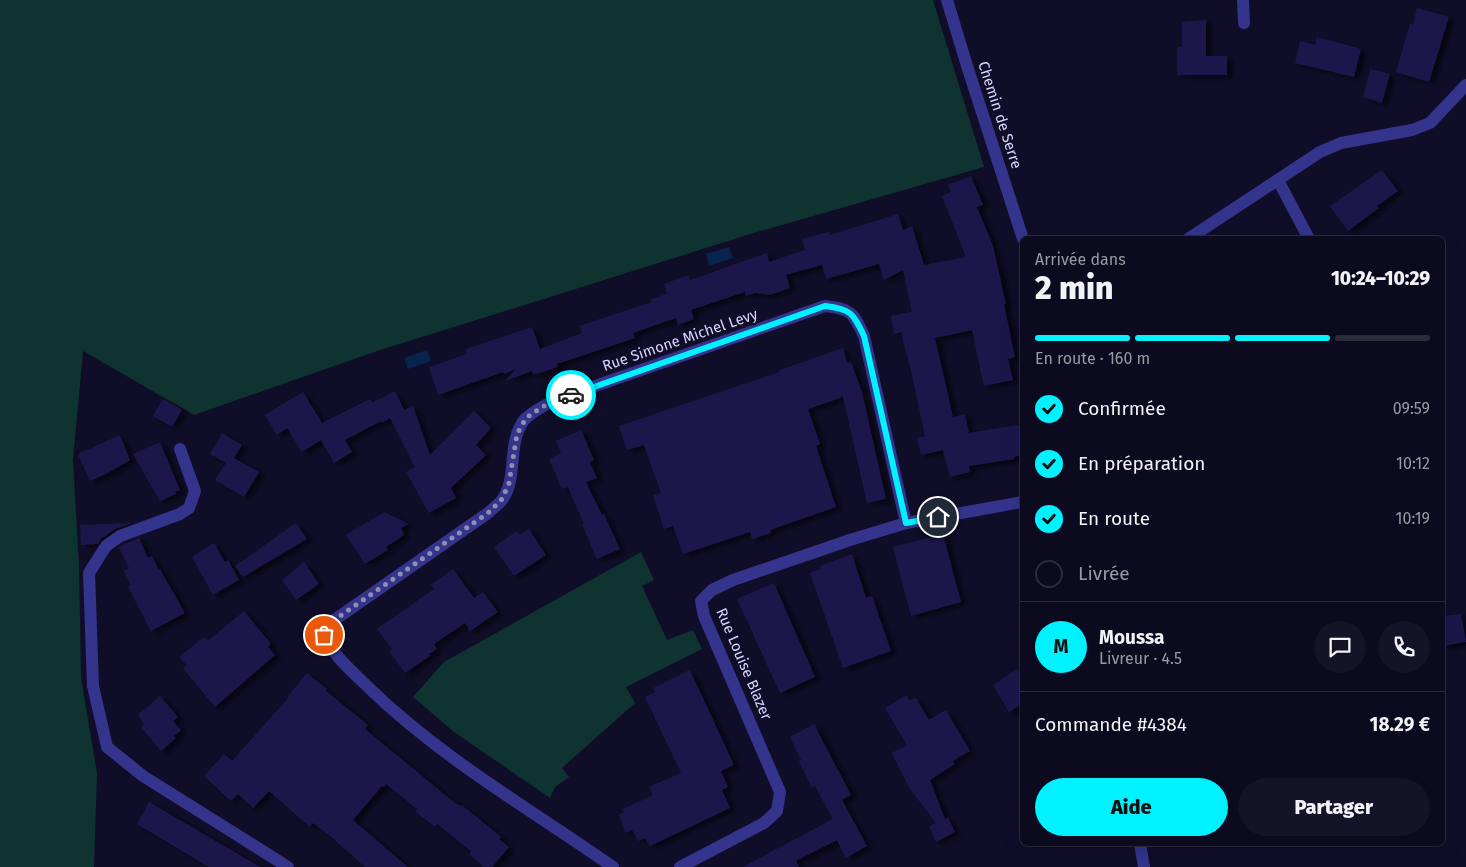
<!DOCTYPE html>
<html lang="fr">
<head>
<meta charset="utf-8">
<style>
  :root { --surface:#0c0a1e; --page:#151327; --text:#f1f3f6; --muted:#9a9aa4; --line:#2c2b3c; --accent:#00f2ff }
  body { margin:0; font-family:"Fira Sans",sans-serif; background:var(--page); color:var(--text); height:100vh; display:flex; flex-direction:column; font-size:19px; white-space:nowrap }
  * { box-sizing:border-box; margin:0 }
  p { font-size:16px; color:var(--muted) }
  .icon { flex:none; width:28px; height:28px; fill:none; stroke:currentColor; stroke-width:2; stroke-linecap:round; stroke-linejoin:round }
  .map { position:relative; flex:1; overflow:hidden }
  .sheet { position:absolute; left:1020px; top:236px; width:425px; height:610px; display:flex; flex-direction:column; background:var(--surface); border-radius:8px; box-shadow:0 5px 20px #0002,0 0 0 1px var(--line) }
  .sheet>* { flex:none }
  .pin { position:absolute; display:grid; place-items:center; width:42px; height:42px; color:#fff; margin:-21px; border:2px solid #fff; border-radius:50%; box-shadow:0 1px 5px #0007 }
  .courier { position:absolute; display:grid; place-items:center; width:50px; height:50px; margin:-25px; border:4px solid #00f2ff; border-radius:50%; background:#fff; color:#222; box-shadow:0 1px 6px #0007 }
  .headline em { font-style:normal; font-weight:800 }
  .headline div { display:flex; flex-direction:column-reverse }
  .headline { display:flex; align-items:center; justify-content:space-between; height:85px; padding:0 15px }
  h1 { font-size:32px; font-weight:800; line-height:38px }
  .bar { display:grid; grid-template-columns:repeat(4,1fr); gap:8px 5px; align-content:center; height:60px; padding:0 15px }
  .bar i { height:6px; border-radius:4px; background:var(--line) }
  .bar .selected { background:var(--accent) }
  .bar p { grid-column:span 4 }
  .line { display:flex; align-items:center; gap:12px; padding:0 15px; border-top:1px solid var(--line) }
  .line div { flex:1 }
  .round { display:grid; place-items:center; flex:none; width:52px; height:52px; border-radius:26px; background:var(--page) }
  ol { padding:0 15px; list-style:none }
  li { display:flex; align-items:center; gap:15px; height:55px }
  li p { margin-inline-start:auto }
  li .icon { padding:5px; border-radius:50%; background:var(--accent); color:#111; stroke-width:4 }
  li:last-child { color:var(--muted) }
  li i { width:28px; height:28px; border:2px solid var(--line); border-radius:50% }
  .cta { display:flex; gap:10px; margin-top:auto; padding:10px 15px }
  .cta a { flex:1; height:58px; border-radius:30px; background:var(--accent); color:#111; font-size:20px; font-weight:800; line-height:58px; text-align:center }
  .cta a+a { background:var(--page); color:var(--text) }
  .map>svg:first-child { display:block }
  .green { fill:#0f3330 }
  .water { fill:#07244d }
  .building { fill:#1f174b; filter:url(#shadow) }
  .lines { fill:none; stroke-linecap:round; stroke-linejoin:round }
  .minor { stroke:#34348c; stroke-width:12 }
  .done { stroke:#918eb4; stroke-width:5; stroke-dasharray:0 9 }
  .route { stroke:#00f2ff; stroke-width:6 }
  .labels { text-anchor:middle; stroke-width:4.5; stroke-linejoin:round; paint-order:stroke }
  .street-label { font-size:15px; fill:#d7d4ff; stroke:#100d28 }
</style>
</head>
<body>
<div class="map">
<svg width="1466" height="867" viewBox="0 0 1466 867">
  <defs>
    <filter id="shadow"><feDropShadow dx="5.5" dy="3" stdDeviation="2.5" flood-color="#0009"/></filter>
  </defs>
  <rect width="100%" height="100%" fill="#100d28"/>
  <g class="green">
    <path d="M0 0H933L984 167 747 235 547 298 380 350 194 415 83 351 73 460 79 566 81 678 97 773 94 867H0Z"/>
    <path d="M641 552 654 580 642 586 667 640 693 630 702 649 626 687 635 703 562 768 569 777 555 787 550 798 454 732 413 697 444 662Z"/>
  </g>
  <g class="water">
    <path d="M729 247 733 258 709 266 706 254Z"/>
    <path d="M427 350 431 361 408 369 404 358Z"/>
  </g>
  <g class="building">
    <path d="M1417 8 1449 17 1429 82 1396 72 1410 24 1413 25Z"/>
    <path d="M1206 20V56H1227V75H1177V47H1182V22Z"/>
    <path d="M1317 37 1361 49 1354 77 1295 63 1300 41 1315 45Z"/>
    <path d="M1370 69 1390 74 1382 103 1363 97Z"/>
    <path d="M1382 170 1398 191 1377 206 1379 208 1348 231 1330 206Z"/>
    <path d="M971 176 983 205 977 207 993 246 1006 304 1004 305 1015 357 1008 359 1013 380 984 386 972 330 935 338 953 417 965 414 969 433 1022 424V455L1014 457V459L969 466 970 472 950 477 943 450 921 455 917 438 925 436 912 375 901 332 894 334 891 316 912 312 903 270 884 280 879 264 826 279 822 265 786 275 790 288 770 295 755 293 746 296 745 292 691 310 694 319 678 325 676 318 633 333 635 338 557 364 558 367 533 375 532 371 505 381 516 369 504 374 503 372 438 395 429 367 467 354 466 349 532 327 540 349 582 333 579 326 652 302 651 299 667 294 664 284 688 275 690 280 767 253 769 262 805 250 802 239 829 232 830 235 898 214 903 230 912 226 924 265 966 257 942 196 951 192 948 185Z"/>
    <path d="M843 348 847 363 851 362 862 392 886 499 867 503 843 397 808 409 820 444 816 446 836 507 770 530 771 533 752 539 750 532 683 554 673 526 664 529 653 495 661 493 644 445 627 450 619 426 780 372V370Z"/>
    <path d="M395 391 404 410 413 406 430 455 474 411 491 428 476 445 486 455 451 488 456 498 429 513 406 472 415 467 390 418 382 423 381 421 345 440 352 452 334 463 321 440 302 452 287 428 277 435 265 415 303 392 322 423 370 399 372 403Z"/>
    <path d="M163 399 182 410 172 427 153 416Z"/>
    <path d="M581 430 594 460 590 462 597 478 586 482 602 515 604 514 620 549 597 559 582 524H584L568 487 562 489 549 459 561 453 556 441Z"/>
    <path d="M222 433 242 445 234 458 259 472 244 497 215 480 226 463 210 454Z"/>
    <path d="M120 435 130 460 108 473 90 481 78 454Z"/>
    <path d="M160 442 180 490 175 492 176 494 160 501 133 454Z"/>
    <path d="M384 512 409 524 401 528 404 535 386 547 388 550 365 564 346 535Z"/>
    <path d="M132 523 115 529 101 539 98 544 81 545 80 525Z"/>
    <path d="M296 523 307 539 243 577 235 566Z"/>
    <path d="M529 529 546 555 514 576 494 547 517 531 519 535Z"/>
    <path d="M943 534 961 602 911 616 893 547Z"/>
    <path d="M139 538 148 558 152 556 159 570 160 569 185 613 151 631 128 587 131 585 124 571 129 568 119 547Z"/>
    <path d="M214 543 225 562 228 560 239 580 213 595 192 557Z"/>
    <path d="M852 554 866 598 872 596 891 651 843 668 810 573 821 569 820 566Z"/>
    <path d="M304 562 319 584 296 600 282 580Z"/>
    <path d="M453 569 474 598 483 592 498 612 470 631 465 623 434 644 437 649 429 654 430 656 405 673 389 651 392 649 377 629 434 589 431 585Z"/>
    <path d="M774 583 815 677 780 693 737 599Z"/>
    <path d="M244 611 271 644 268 647 275 655 215 707 183 668 187 665 179 657 204 637 208 641Z"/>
    <path d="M1461 614 1466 642 1442 646V616Z"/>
    <path d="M1022 666V704L1009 712 993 685Z"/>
    <path d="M690 670 734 765 721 771 728 787 722 790 730 808 650 846 645 838 638 841 632 830 626 833 619 815 624 812 623 809 653 795 649 787 681 773 645 697 655 692 653 688Z"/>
    <path d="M307 673 327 689 326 691 368 725 365 729 455 803 461 806 462 805 501 837 499 839 509 847 492 867H484L469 854 471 851 437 824 435 827 416 812 417 809 386 784 384 787 382 786 353 820 408 867H365L329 835 313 823 310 827 269 791 253 808 238 794 231 801 204 776 224 754 232 761 289 697 288 696Z"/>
    <path d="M907 695 909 700 916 698 929 720 946 710 970 751 953 761 955 764 930 780 945 819 948 818 955 832 936 842 929 826 936 823 910 789 892 753 907 745 885 708Z"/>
    <path d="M160 696 178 717 173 721 181 730 174 736 176 738 161 751 141 727 144 724 138 715Z"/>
    <path d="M814 724 851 795 842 800 867 846 846 858 837 840 796 861 799 867H743L833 819 815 786 812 787 805 774 799 761 801 760 790 737Z"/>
    <path d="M149 802 260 867H209L137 824Z"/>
  </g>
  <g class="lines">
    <g class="minor">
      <path d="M947 0 968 69 1023 239"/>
      <path d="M1243 0 1244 23"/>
      <path d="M1278 180 1309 239"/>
      <path d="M1188 239 1320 152 1341 143 1412 130 1430 123 1466 85"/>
      <path d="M180 449 195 491 189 508 180 514 120 536 106 546 89 573 93 686 107 747 143 776 288 867"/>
      <path d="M1140 844 1144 867"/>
      <path d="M613 867C530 809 441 758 368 687 351 670 335 658 324 635L330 623 488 513C492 509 498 505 502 500 519 476 506 442 525 419 533 411 545 405 555 400L825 306C851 309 853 312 864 336L906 523"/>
      <path d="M680 867 764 823 777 811 780 792 704 616 701 601 712 590 733 580 850 540 906 523 1022 502"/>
    </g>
  </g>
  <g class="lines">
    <path class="done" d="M324 635 330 623 488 513 502 499 509 483 517 434 526 418 539 409 555 400 571 395"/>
    <path class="route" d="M571 395 825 306C851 309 853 313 864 336L906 523 938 517"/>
  </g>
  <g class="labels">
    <g class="street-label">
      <text transform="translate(1000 115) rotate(72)" y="5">Chemin de Serre</text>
      <text transform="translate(680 340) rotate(-19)" y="5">Rue Simone Michel Levy</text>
      <text transform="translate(744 664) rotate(67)" y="5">Rue Louise Blazer</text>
    </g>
  </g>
</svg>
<div class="pin" style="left:324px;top:635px;background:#ea580c"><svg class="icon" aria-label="bag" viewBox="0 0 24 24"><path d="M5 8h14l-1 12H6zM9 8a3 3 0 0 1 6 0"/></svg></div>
<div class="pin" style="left:938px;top:517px;background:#1f2937"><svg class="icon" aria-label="home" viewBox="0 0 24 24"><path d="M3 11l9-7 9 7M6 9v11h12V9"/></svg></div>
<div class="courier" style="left:571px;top:395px"><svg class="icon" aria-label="car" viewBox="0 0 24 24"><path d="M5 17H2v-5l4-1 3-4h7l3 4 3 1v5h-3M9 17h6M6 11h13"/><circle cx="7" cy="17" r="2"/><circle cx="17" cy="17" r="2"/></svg></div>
<section class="sheet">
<div class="headline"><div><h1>2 min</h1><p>Arrivée dans</p></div><em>10:24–10:29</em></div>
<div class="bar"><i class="selected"></i><i class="selected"></i><i class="selected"></i><i></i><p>En route · 160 m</p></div>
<ol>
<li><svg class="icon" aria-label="check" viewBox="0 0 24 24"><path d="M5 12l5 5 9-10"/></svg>Confirmée<p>09:59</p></li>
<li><svg class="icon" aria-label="check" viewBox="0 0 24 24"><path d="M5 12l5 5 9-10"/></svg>En préparation<p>10:12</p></li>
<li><svg class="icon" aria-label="check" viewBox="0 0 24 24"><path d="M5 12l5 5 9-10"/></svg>En route<p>10:19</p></li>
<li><i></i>Livrée</li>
</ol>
<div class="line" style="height:90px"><b class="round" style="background:var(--accent);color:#111">M</b><div><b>Moussa</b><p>Livreur · 4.5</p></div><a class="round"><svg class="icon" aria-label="chat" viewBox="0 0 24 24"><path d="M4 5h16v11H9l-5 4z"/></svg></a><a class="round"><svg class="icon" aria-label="phone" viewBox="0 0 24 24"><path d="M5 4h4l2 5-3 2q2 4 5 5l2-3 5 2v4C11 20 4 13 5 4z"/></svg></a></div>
<div class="line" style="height:65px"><div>Commande #4384</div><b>18.29 €</b></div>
<div class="cta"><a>Aide</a><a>Partager</a></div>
</section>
</div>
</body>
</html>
